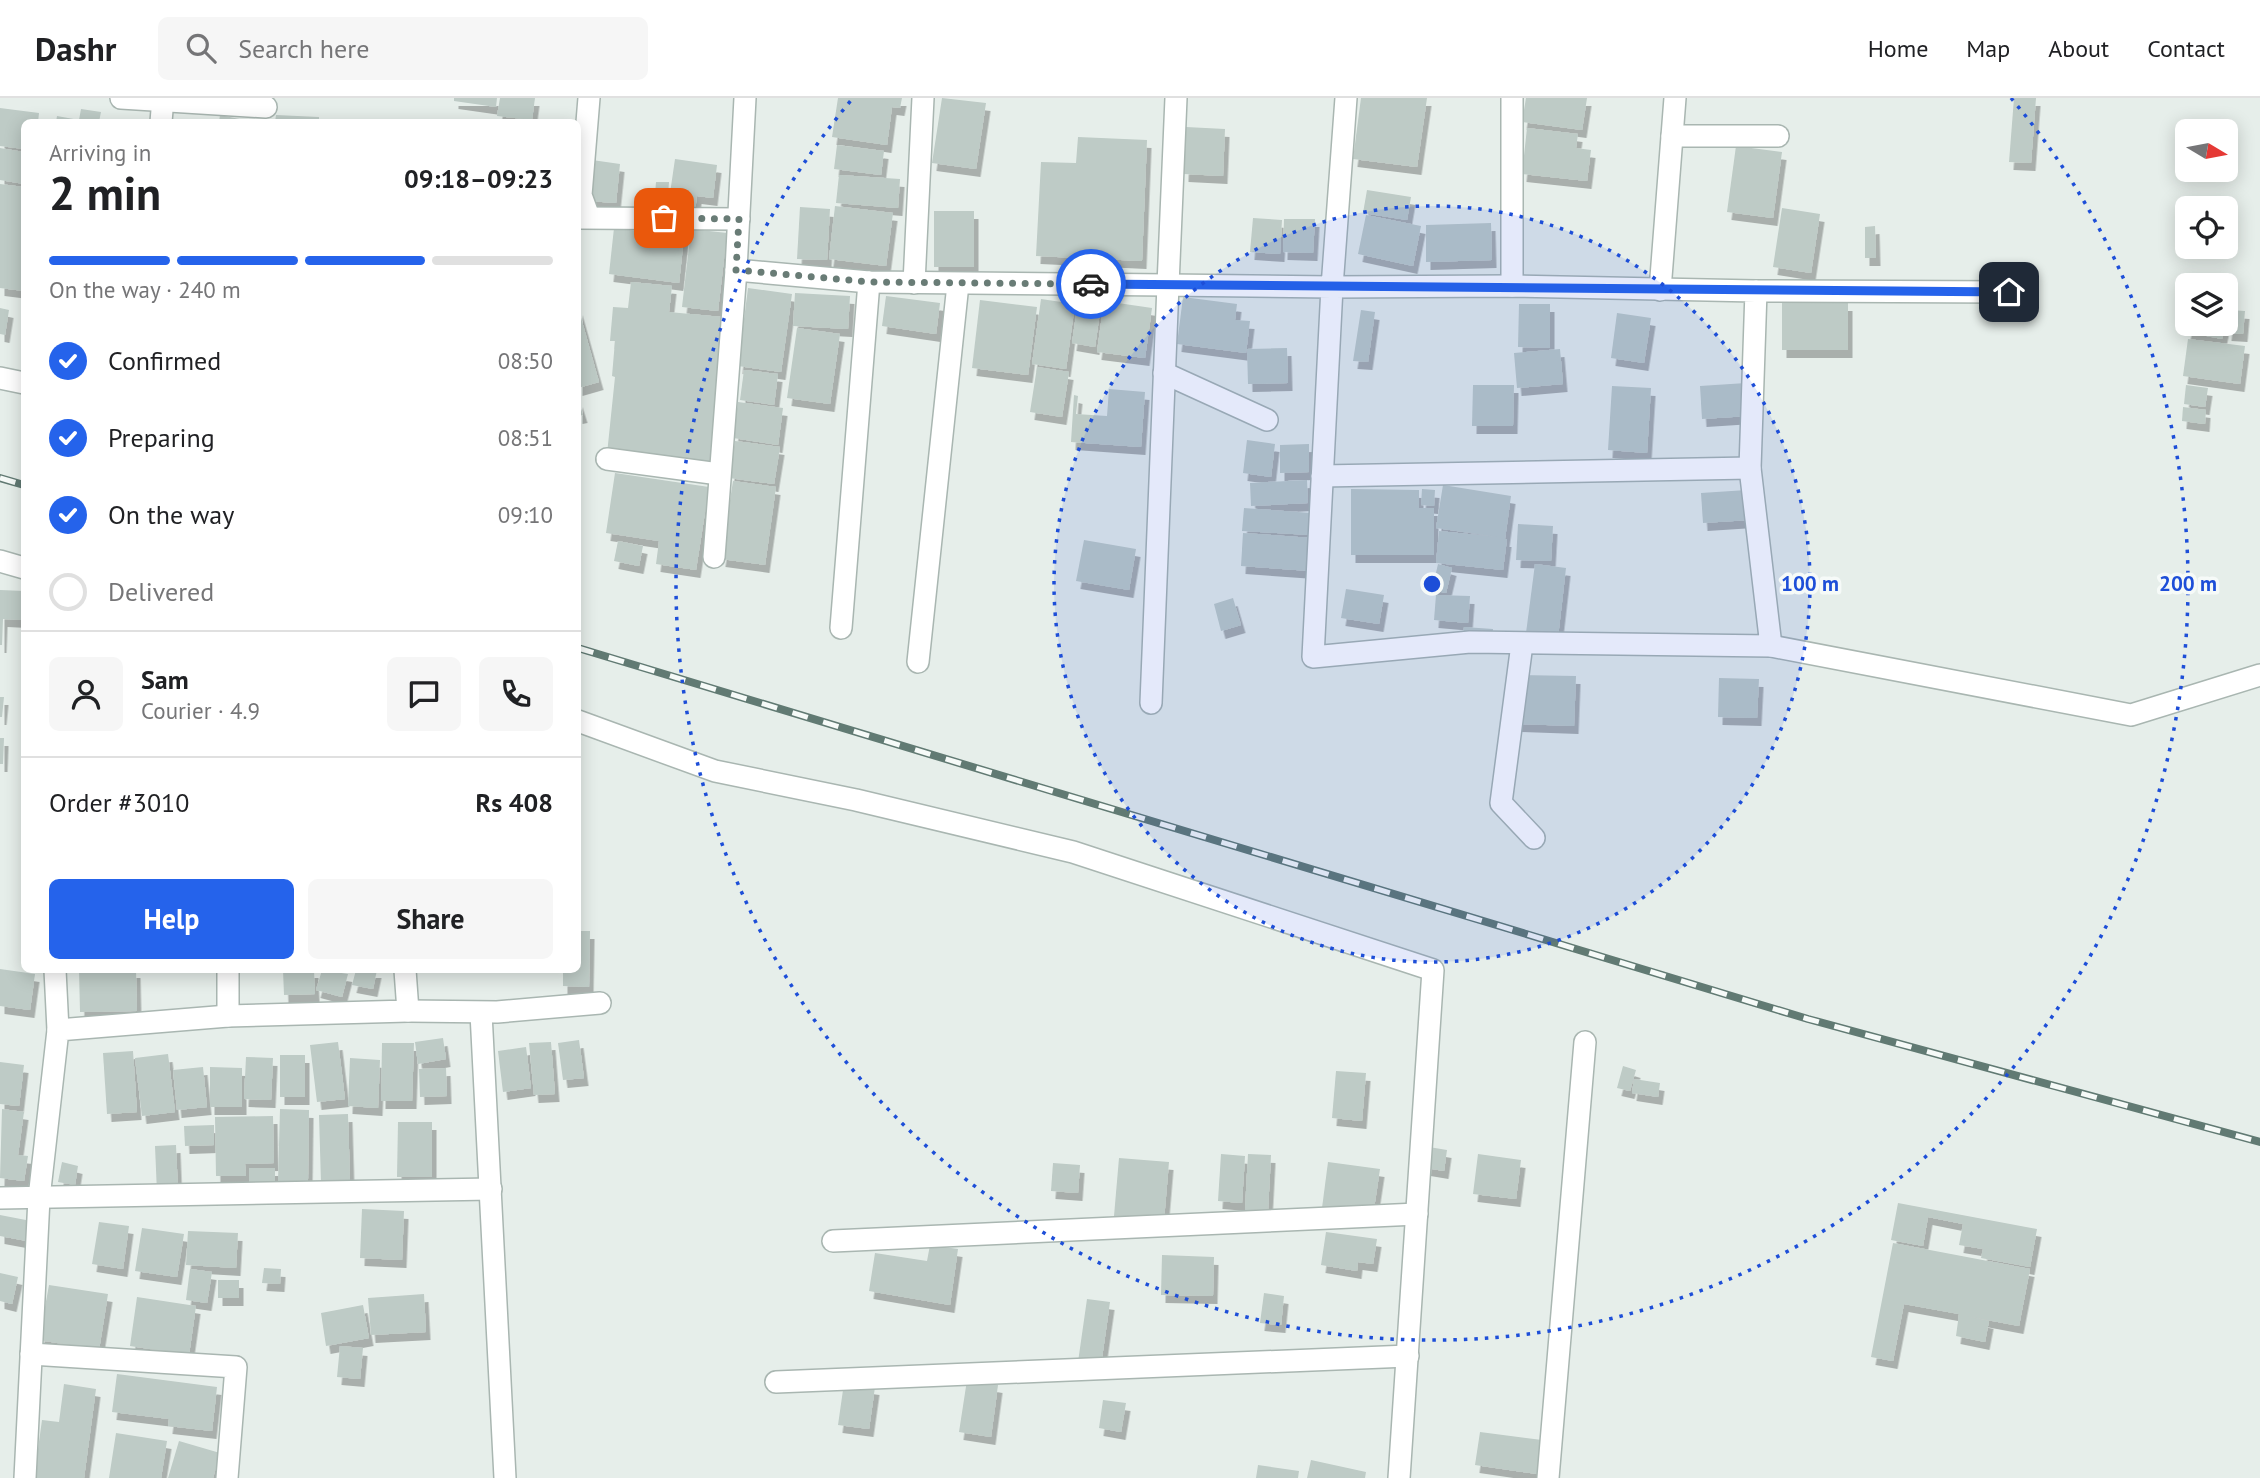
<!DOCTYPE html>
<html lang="en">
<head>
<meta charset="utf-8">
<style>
  :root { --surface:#fff; --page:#f6f6f6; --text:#202124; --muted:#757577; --line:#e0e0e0; --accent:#2563eb }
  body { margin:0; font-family:"PT Sans",sans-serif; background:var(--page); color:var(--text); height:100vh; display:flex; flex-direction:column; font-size:26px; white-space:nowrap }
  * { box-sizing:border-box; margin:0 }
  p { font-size:23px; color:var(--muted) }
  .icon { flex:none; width:38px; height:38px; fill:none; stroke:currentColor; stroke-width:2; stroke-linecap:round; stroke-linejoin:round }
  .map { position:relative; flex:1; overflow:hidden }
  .drawer { position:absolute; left:21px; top:21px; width:560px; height:854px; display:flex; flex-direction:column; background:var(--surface); border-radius:10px; box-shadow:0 4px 18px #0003 }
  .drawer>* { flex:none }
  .needle { width:46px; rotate:100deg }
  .tools { position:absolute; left:2175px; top:21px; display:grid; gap:14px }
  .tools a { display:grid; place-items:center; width:63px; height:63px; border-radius:10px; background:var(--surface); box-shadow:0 4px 18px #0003; font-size:35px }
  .pin { position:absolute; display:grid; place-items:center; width:60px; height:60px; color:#fff; margin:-30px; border-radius:14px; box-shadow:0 4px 10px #0006 }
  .courier { position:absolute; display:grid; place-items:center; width:70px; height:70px; margin:-35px; border:5px solid #2563eb; border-radius:50%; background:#fff; color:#222; box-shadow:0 2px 9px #0007 }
  .summary em { font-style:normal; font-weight:700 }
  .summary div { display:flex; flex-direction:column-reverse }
  .summary { display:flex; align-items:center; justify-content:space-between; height:119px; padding:0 28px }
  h1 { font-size:46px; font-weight:700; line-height:52px }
  .bar { display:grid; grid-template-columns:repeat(4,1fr); gap:10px 7px; align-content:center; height:84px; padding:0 28px }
  .bar i { height:9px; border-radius:5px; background:var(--line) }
  .bar .active { background:var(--accent) }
  .bar p { grid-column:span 4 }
  .line { display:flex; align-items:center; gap:18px; padding:0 28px; border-top:2px solid var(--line) }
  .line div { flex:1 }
  .round { display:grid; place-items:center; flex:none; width:74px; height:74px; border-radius:10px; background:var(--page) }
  ol { padding:0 28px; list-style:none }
  li { display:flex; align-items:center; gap:21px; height:77px }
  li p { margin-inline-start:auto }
  li .icon { padding:7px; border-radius:50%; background:var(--accent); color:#fff; stroke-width:4 }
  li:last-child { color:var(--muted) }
  li i { width:38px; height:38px; border:4px solid var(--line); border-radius:50% }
  .action { display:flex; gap:14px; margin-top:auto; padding:14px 28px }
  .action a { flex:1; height:80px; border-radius:10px; background:var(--accent); color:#fff; font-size:28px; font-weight:700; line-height:80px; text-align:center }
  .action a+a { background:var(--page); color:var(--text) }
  header { display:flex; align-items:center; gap:42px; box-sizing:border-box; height:98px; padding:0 35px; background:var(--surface); border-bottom:2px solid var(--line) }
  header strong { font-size:33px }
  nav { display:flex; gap:38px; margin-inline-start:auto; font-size:24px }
  .search { width:490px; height:63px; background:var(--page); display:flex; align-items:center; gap:18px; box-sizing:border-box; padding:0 24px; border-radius:10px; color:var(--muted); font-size:26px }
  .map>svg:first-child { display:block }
  .building { fill:#becbc6; filter:url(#shadow) }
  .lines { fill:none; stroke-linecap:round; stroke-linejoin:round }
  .minor-casing { stroke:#a9b6b1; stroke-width:24 }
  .minor { stroke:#fff; stroke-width:21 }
  .rail-casing { stroke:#617a73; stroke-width:8 }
  .rail { stroke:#f6faf8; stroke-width:5; stroke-dasharray:16; stroke-linecap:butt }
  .done { stroke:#697c76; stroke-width:7; stroke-dasharray:0 12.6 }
  .route { stroke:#2563eb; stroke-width:9 }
  .ring { fill:none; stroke:#1d4ed8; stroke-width:3.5; stroke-dasharray:3.5 7 }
  .centre { fill:#1d4ed8; stroke:#f6faf8; stroke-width:3.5 }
  .ring-label { font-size:21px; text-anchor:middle; font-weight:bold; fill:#1d4ed8; stroke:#f6faf8; stroke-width:7; stroke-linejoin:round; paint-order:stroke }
</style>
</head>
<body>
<header>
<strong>Dashr</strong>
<div class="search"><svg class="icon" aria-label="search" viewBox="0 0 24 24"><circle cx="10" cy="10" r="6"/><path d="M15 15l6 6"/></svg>Search here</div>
<nav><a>Home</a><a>Map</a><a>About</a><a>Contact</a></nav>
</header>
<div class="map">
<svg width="2260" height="1380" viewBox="0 0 2260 1380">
  <defs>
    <filter id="shadow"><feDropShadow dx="4.5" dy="8" stdDeviation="0" flood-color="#0004"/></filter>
  </defs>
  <rect width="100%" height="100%" fill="#e6eeea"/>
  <g class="building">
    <path d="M454 0H497L496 9 454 3Z"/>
    <path d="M500 0H535L532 22 497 18Z"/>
    <path d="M838 0H902L900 10 892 9 887 47 832 39Z"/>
    <path d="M942 0 986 5 976 71 932 65Z"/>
    <path d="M1361 0H1427L1417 69 1353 61Z"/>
    <path d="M1526 0H1587L1582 32 1522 24Z"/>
    <path d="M2014 0H2036L2031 65 2009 64Z"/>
    <path d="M0 10 39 15 38 24H24V51L0 48Z"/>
    <path d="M81 11 101 14 99 24H56L57 18 79 22Z"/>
    <path d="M220 17 249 23V24H219Z"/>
    <path d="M276 17 319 19V24H275Z"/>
    <path d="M1186 29 1225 31 1223 78 1184 76Z"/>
    <path d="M1527 30 1578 36 1576 50 1591 52 1587 83 1522 76Z"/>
    <path d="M1078 39 1147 42 1142 163 1036 158 1041 64 1076 65Z"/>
    <path d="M837 47 884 53 881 77 834 71Z"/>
    <path d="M1736 48 1782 54 1773 120 1727 114Z"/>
    <path d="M0 50 24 54V86L0 82Z"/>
    <path d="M675 61 717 67 713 100 697 98 695 113 668 109Z"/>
    <path d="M592 62 620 66 616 105 588 103Z"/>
    <path d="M839 77 900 81 898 110 836 105Z"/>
    <path d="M656 84H669L667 110 654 109Z"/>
    <path d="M0 86 24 89V193L0 190Z"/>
    <path d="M1367 92 1411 99 1407 122 1363 115Z"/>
    <path d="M835 108 893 115 886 168 829 161Z"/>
    <path d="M800 109 830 111 827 162 797 161Z"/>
    <path d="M1782 110 1820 116 1811 175 1773 169Z"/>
    <rect x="934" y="113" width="40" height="56"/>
    <path d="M1366 117 1421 128 1413 168 1358 156Z"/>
    <path d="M1253 120 1282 122 1280 156 1250 154Z"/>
    <path d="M1284 121H1315L1313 155 1283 154Z"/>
    <path d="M1491 125 1492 162 1426 164V127Z"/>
    <path d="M1875 128 1876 160H1865V129Z"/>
    <path d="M614 130 684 139 679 185 609 176Z"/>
    <path d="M691 131 727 135 718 213 682 209Z"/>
    <path d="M631 184 672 188 669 214 722 219 709 365 607 356 615 279 612 278 615 243H610L613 209 628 210Z"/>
    <path d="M748 190 792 196 781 274 738 268Z"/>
    <path d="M795 195 850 198 848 231 793 228Z"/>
    <path d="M886 198 940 205 936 236 882 228Z"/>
    <path d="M1183 199 1237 206 1235 222 1250 223 1246 255 1177 246Z"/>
    <path d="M1041 201 1075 206 1066 271 1032 266Z"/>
    <path d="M980 202 1037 209 1028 277 972 270Z"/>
    <path d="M1078 203 1101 207 1095 249 1072 245Z"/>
    <path d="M1104 203 1152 210 1145 260 1097 254Z"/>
    <rect x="1782" y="205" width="66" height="47"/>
    <path d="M1519 206H1550V250L1518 249Z"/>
    <path d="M578 209 599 284 578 290Z"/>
    <path d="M0 210 9 212 5 237 0 236Z"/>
    <path d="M1361 212 1375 214 1368 264 1353 263Z"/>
    <path d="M2230 212 2245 213 2243 236 2227 235Z"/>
    <path d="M1617 215 1651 220 1644 265 1611 260Z"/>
    <path d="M2188 226H2225L2222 241 2186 234Z"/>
    <path d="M797 230 840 236 830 306 787 300Z"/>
    <path d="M2188 241 2245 248 2240 286 2183 278Z"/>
    <path d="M1287 250 1288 285 1248 286 1247 251Z"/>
    <path d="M1560 251 1563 286 1517 290 1514 255Z"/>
    <path d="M1037 269 1069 274 1062 319 1030 314Z"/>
    <path d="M744 272 778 276 774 307 740 302Z"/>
    <path d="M1746 285 1748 318 1702 321 1700 288Z"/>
    <path d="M1473 287H1514L1513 328H1472Z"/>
    <path d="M2186 287 2208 290 2205 309 2184 306Z"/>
    <path d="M1612 288 1651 290 1647 355 1608 352Z"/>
    <path d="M1109 291 1145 294 1141 349 1071 344 1074 297 1078 298 1076 316 1107 318Z"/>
    <path d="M578 301 583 317 578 318Z"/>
    <path d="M738 304 783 310 778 347 733 340Z"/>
    <path d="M2183 309 2206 312 2205 326 2182 323Z"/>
    <path d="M1247 342 1275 346 1271 379 1243 375Z"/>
    <path d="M735 343 780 349 774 386 729 380Z"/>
    <path d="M1309 346V374L1280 375V347Z"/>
    <path d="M615 375 709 389 696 472 656 466 659 443 606 435Z"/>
    <path d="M1307 382 1308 405 1251 408 1250 385Z"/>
    <path d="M733 383 776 389 765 467 721 461Z"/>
    <path d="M1443 387 1511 398 1505 441H1507L1503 472 1436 465 1439 433 1498 439 1436 430Z"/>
    <path d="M1351 391 1419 392V410H1434V457H1351Z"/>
    <path d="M1422 391 1435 392 1434 408 1421 407Z"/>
    <path d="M1747 392 1749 422 1703 425 1701 395Z"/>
    <path d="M1244 410 1311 415 1310 437 1242 433Z"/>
    <path d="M1518 426 1553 428 1551 463 1516 462Z"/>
    <path d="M1243 435 1312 440 1310 473 1241 468Z"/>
    <path d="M1084 442 1136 451 1129 492 1076 483Z"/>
    <path d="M618 443 643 448 639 468 614 463Z"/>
    <path d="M1438 466 1452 470 1446 495 1432 492Z"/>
    <path d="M1535 466 1566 470 1558 539 1526 535Z"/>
    <path d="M1346 491 1384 497 1379 526 1341 520Z"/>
    <path d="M0 492 24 493 23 522 3 521 2 547H0Z"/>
    <path d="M1436 497 1470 498 1468 525 1434 522Z"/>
    <path d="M1233 500 1241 527 1221 533 1214 506Z"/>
    <path d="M1464 529 1493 531 1492 543 1463 541Z"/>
    <path d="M1519 577 1576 578 1574 628 1517 626Z"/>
    <path d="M1719 580 1759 581 1757 620 1718 619Z"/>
    <path d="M0 599H4L2 619H0Z"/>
    <path d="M0 640H4L3 666H0Z"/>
    <path d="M578 833H590L589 889 563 888V872H578Z"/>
    <path d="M0 871 35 876 30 912 0 908Z"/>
    <path d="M79 872H136L137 913 80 914Z"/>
    <path d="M283 872H314L315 896 284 897Z"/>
    <path d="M322 872 348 876 342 899 316 892Z"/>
    <path d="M356 872H377L373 891 352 887Z"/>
    <path d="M443 940 446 961 418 966 415 944Z"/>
    <path d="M579 942 584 980 563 982 558 945Z"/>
    <path d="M338 944 345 1001 317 1004 310 947Z"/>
    <path d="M551 944 555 996 534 997 529 945Z"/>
    <path d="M382 945H414L412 1003H381Z"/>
    <path d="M526 949 531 990 503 994 498 953Z"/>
    <path d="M133 953 137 1014 107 1016 103 955Z"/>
    <path d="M168 956 175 1014 142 1018 135 960Z"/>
    <rect x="280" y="957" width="25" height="42"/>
    <path d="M246 959 273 960 271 1002 244 1001Z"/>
    <path d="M350 960 380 962 378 1010 348 1008Z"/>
    <path d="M0 964 24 967 19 1008 0 1006Z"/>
    <path d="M1623 968 1636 972 1630 993 1617 990Z"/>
    <path d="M203 969 207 1009 177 1012 173 972Z"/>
    <path d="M210 969 242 970V1009H210Z"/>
    <path d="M446 970 447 998 420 999 419 971Z"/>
    <path d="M1336 973 1366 975 1362 1023 1332 1020Z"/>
    <path d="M1634 981 1660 985 1658 999 1632 995Z"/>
    <path d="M2 1011 24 1014 18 1057 28 1058 24 1083 0 1080Z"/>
    <path d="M280 1011 309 1012 308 1083H278Z"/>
    <path d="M348 1016 350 1084 321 1085 319 1017Z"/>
    <path d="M273 1018 274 1065 245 1066 246 1078H216L215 1019Z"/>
    <path d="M398 1024H432V1079H397Z"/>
    <path d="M214 1027V1047L185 1048 184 1028Z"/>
    <path d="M176 1047 178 1095H157L155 1048Z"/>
    <path d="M1429 1049 1447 1052 1444 1073 1426 1070Z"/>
    <path d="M1221 1056 1245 1058 1242 1105 1218 1103Z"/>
    <path d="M1248 1056 1271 1057 1268 1113 1245 1112Z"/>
    <path d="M1478 1056 1521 1062 1516 1101 1473 1096Z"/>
    <path d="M1119 1060 1169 1064 1164 1122 1114 1118Z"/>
    <path d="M62 1064 78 1068 75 1087 58 1084Z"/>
    <path d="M1328 1064 1380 1071 1373 1117 1322 1110Z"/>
    <path d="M1053 1065 1080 1067 1078 1095 1051 1093Z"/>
    <path d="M249 1070H275V1093L249 1094Z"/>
    <path d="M1898 1105 2037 1131 2030 1169 1981 1160 1983 1151 1959 1147 1963 1126 1928 1119 1923 1148 1891 1142Z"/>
    <path d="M362 1111 404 1113 402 1162 360 1160Z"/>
    <path d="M0 1117 31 1123 27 1143 0 1138Z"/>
    <path d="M99 1124 129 1128 123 1171 92 1166Z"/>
    <path d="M142 1130 184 1136 177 1179 135 1173Z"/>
    <path d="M188 1133 238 1135 236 1170 186 1167Z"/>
    <path d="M1326 1134 1377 1141 1373 1166 1358 1164 1357 1173 1321 1167Z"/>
    <path d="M1893 1145 2030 1171 2019 1228 1966 1218 1989 1223 1985 1244 1956 1238 1959 1216 1904 1206 1893 1263 1871 1259Z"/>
    <path d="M930 1147 958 1151 950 1207 869 1193 875 1155 927 1163Z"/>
    <path d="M1162 1157 1214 1159 1213 1198 1161 1197Z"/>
    <path d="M264 1170 281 1171 280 1186 262 1185Z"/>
    <path d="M190 1171 212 1174 207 1205 186 1202Z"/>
    <path d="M0 1175 18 1179 12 1206 0 1203Z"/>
    <rect x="218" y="1182" width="21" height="18"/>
    <path d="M49 1187 108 1196 99 1252 39 1242Z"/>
    <path d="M1264 1195 1284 1198 1281 1227 1260 1225Z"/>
    <path d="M424 1196 426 1234 371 1237 368 1200Z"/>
    <path d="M137 1199 196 1208 189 1257 130 1248Z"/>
    <path d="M1087 1201 1110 1204 1101 1267 1078 1264Z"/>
    <path d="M363 1207 369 1240 326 1248 321 1215Z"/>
    <path d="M340 1248 363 1250 360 1281 337 1279Z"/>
    <path d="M117 1276 217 1289 212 1333 168 1328 169 1321 112 1314Z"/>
    <path d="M967 1282 998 1287 991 1339 959 1334Z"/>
    <path d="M844 1285 875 1289 869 1331 838 1327Z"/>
    <path d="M64 1286 96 1291 84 1380H34L42 1322 59 1324Z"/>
    <path d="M1103 1302 1126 1305 1121 1334 1099 1330Z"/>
    <path d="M1480 1334 1542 1342 1537 1376 1475 1367Z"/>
    <path d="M116 1335 167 1343 161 1380H109Z"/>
    <path d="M179 1343 220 1355 213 1380H168Z"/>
    <path d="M1311 1362 1366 1374 1365 1380H1307Z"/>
    <path d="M1258 1367 1299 1373 1298 1380H1256Z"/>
  </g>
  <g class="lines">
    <g class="minor-casing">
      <g id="minor">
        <path d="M121 0 266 9"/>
        <path d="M589 0 581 97 589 119"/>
        <path d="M745 0 736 172 869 184 1168 187 1176 0"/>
        <path d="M161 24 163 0"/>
        <path d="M1672 38H1778"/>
        <path d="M578 120 739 121"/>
        <path d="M914 185 923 0"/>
        <path d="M1512 188V0"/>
        <path d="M1660 192 1675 0"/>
        <path d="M1756 193 2009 194"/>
        <path d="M1164 275 1267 322"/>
        <path d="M0 280 24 285"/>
        <path d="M607 361 719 376"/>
        <path d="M1322 378 1750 370"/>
        <path d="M714 459 736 172"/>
        <path d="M0 463 24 470"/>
        <path d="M841 530 869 184"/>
        <path d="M1522 546 1501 705 1534 740"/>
        <path d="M1771 548 2131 617 2260 577"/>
        <path d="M918 564 958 186"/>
        <path d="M1151 605 1168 187 1332 189 1313 559 1470 544 1771 548 1750 370 1756 193 1512 188 1332 189 1346 0"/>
        <path d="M578 623 715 673 856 702 1073 754 1433 872 1399 1380"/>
        <path d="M55 872 58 932"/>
        <path d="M408 913 497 914 600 905"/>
        <path d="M481 915 505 1380"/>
        <path d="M228 918V872"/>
        <path d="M0 1100 491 1091"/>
        <path d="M833 1143 1417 1116"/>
        <path d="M31 1256 236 1269 227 1380"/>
        <path d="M776 1284 1408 1258"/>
        <path d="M25 1380 39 1100 58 932 228 918 408 913 405 872"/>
        <path d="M1548 1380 1585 944"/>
      </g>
    </g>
    <use href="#minor" class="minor"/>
    <g class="rail-casing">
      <g id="rail">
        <path d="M0 380 24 387"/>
        <path d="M578 550 1808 921 2260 1044"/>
      </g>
    </g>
    <use href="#rail" class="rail"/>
  </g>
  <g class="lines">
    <path class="done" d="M664 120 739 121 736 172 870 184 1091 186"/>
    <path class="route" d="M1091 186 2009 194"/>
  </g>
  <circle cx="1432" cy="486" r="378" fill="#1d4ed8" fill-opacity=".12"/>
  <g class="ring">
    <circle cx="1432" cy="486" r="378"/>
    <path d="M2011 0A756 756 0 1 1 853 0"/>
  </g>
  <circle cx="1432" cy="486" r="10" class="centre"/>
  <g class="ring-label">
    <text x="1810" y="493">100 m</text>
    <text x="2188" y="493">200 m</text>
  </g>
</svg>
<div class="tools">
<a><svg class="needle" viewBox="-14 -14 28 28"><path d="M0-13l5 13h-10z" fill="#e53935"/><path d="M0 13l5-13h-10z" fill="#757577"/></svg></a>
<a><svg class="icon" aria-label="locate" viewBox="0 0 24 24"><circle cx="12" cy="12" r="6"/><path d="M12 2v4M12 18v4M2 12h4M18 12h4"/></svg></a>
<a><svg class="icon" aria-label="layers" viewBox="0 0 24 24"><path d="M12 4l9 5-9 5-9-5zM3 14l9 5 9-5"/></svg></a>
</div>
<div class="pin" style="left:664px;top:120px;background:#ea580c"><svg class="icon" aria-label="bag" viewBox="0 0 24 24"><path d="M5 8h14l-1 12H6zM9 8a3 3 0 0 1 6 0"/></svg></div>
<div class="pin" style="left:2009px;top:194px;background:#1f2937"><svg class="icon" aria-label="home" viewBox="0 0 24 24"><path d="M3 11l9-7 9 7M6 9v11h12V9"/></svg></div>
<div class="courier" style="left:1091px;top:186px"><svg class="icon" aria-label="car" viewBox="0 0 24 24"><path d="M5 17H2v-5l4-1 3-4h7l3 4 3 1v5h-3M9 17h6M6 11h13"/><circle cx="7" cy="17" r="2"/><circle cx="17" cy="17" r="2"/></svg></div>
<section class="drawer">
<div class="summary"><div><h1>2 min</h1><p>Arriving in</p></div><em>09:18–09:23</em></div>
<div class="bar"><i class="active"></i><i class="active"></i><i class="active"></i><i></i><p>On the way · 240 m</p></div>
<ol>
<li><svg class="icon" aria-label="check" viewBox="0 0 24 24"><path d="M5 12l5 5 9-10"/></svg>Confirmed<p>08:50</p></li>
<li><svg class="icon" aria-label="check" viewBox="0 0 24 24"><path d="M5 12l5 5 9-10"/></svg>Preparing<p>08:51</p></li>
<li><svg class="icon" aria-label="check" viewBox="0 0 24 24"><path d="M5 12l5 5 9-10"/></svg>On the way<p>09:10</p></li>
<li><i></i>Delivered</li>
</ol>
<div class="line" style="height:126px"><a class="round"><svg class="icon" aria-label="person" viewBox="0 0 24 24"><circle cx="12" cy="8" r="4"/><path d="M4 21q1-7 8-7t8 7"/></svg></a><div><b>Sam</b><p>Courier · 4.9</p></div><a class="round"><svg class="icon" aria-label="chat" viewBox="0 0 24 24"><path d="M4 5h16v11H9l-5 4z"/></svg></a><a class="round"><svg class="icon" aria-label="phone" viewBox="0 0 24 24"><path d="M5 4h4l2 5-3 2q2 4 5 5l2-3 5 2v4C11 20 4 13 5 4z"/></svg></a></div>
<div class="line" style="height:91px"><div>Order #3010</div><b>Rs 408</b></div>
<div class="action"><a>Help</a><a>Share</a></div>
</section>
</div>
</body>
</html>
